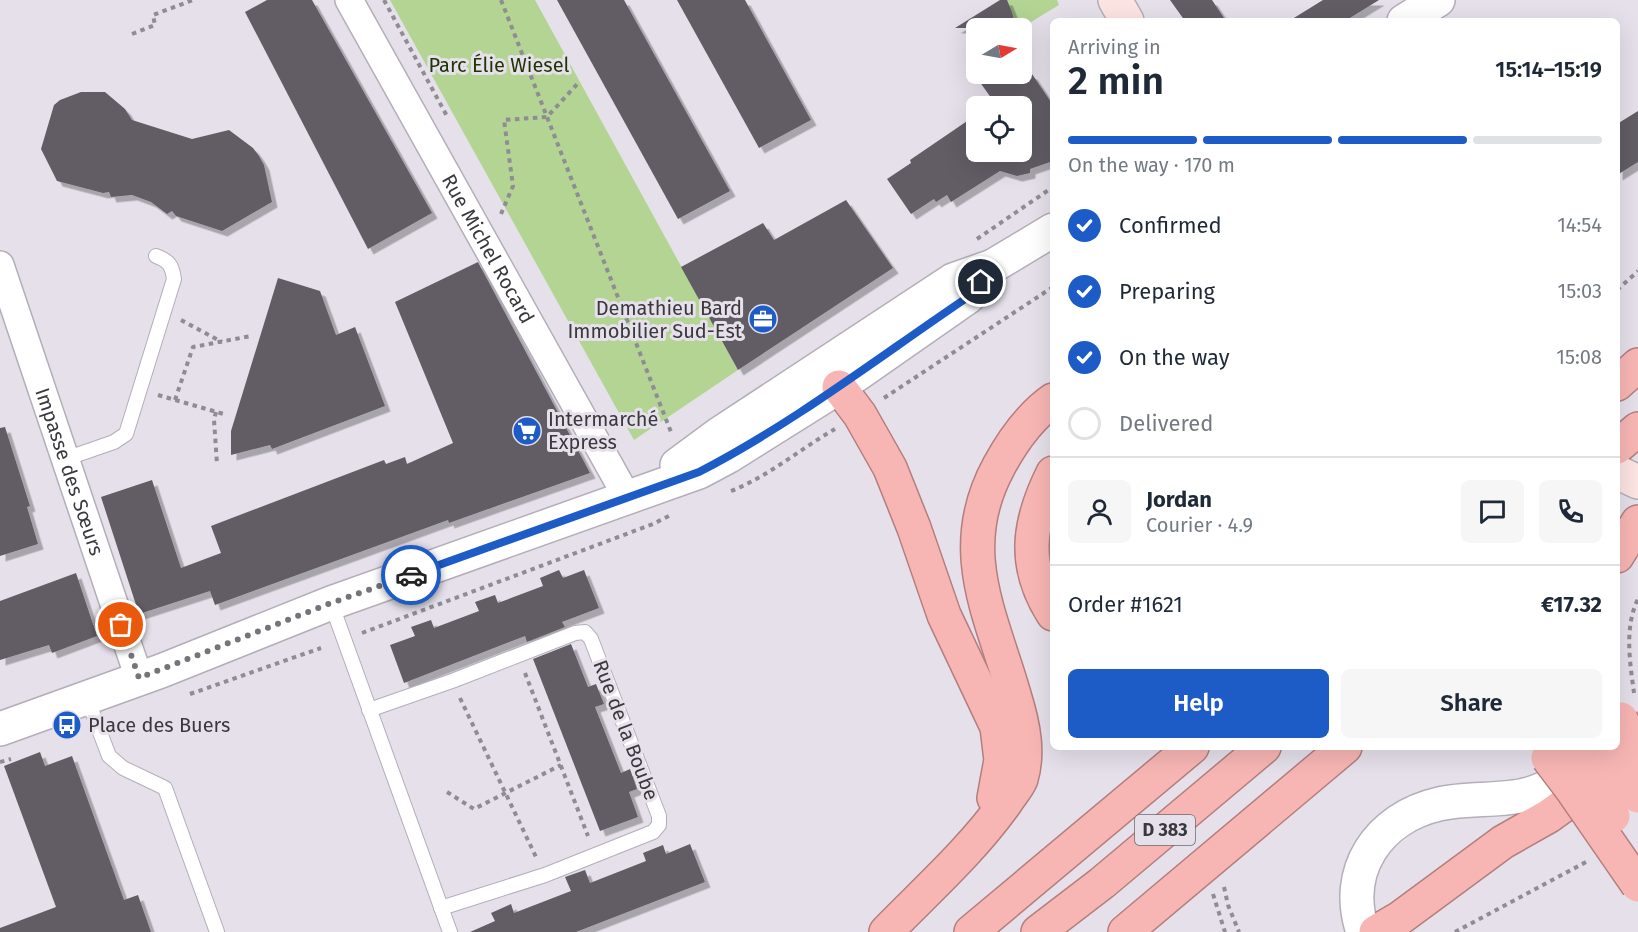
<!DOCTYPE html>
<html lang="en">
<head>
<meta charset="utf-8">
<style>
  :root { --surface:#fff; --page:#f6f6f7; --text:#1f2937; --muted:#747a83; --line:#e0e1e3; --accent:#1d5bc7 }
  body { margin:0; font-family:"Fira Sans",sans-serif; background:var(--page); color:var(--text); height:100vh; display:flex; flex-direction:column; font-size:22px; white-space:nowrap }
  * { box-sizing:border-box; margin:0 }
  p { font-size:20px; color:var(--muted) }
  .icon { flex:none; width:33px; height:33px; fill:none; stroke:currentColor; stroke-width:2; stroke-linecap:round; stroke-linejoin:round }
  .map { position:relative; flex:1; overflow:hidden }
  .side { position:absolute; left:1050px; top:18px; width:570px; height:732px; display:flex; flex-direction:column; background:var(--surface); border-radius:9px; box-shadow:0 6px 24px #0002 }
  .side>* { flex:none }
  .needle { width:39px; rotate:80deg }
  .tools { position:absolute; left:966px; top:18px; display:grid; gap:12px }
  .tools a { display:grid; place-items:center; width:66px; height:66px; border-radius:9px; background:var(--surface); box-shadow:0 6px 24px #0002; font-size:30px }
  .pin { position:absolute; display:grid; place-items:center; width:51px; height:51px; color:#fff; margin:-26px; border:3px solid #fff; border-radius:50%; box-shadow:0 2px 6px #0007 }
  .courier { position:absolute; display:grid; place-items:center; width:60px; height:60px; margin:-30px; border:4px solid #1d5bc7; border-radius:50%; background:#fff; color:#222; box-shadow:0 2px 8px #0007 }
  .headline em { font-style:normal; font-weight:600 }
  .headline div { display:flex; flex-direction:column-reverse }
  .headline { display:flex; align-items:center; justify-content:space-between; height:102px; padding:0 18px }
  h1 { font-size:39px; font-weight:600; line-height:45px }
  .bar { display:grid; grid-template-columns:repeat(4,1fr); gap:9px 6px; align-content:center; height:72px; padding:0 18px }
  .bar i { height:8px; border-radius:4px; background:var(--line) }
  .bar .on { background:var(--accent) }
  .bar p { grid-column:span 4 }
  .line { display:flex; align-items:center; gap:15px; padding:0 18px; border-top:2px solid var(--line) }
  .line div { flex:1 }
  .round { display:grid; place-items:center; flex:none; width:63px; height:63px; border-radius:9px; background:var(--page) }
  ol { padding:0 18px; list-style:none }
  li { display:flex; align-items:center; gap:18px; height:66px }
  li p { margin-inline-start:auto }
  li .icon { padding:6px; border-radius:50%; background:var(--accent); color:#fff; stroke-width:4 }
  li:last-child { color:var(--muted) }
  li i { width:33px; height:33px; border:3px solid var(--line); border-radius:50% }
  .button { display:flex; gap:12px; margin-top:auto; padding:12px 18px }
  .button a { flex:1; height:69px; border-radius:9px; background:var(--accent); color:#fff; font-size:24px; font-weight:600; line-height:69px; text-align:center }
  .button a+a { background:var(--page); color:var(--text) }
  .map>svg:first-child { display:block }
  .green { fill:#b3d493 }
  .building { fill:#625d65; filter:url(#shadow) }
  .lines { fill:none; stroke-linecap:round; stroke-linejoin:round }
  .service-casing { stroke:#b3aeb8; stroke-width:16 }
  .minor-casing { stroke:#b3aeb8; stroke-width:30 }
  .tertiary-casing { stroke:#b3aeb8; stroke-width:36 }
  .secondary-casing { stroke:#b3aeb8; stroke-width:36 }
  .trunk-casing { stroke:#b47e7e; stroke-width:36 }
  .path { stroke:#8f8c93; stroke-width:4; stroke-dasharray:4.5 4.5; stroke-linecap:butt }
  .service { stroke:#fff; stroke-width:14 }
  .minor { stroke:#fff; stroke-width:27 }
  .tertiary { stroke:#fff; stroke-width:33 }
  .secondary { stroke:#fce4e3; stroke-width:33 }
  .trunk { stroke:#f7b6b4; stroke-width:33 }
  .trunk-bridge-casing { stroke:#b47e7e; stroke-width:36; stroke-linecap:butt }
  .trunk-bridge { stroke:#f7b6b4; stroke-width:33 }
  .done { stroke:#767379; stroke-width:6; stroke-dasharray:0 10.8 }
  .route { stroke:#1d5bc7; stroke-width:8 }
  .labels { text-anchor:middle; stroke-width:6; stroke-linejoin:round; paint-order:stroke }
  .shield { fill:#e5e0ea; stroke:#6d6a70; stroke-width:1.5 }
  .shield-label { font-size:18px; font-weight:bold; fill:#3a383c }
  .park-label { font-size:20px; fill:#203504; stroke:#e5e0ea }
  .street-label { font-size:20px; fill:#3a383c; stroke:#e5e0ea }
  .poi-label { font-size:20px; fill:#3a383c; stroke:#e5e0ea; text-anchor:start }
</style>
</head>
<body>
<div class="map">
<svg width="1638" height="932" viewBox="0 0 1638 932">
  <defs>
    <filter id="shadow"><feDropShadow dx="5.5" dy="5.5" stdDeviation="0" flood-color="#0004"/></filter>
  </defs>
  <rect width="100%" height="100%" fill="#e5e0ea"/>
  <g class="green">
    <path d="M390 0H535L738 370 634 440Z"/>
    <path d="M1005 0H1057L1059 5 1021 28H1014L1012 12Z"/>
  </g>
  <g class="building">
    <path d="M267 0H312L432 213 368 249 245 12Z"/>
    <path d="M557 0H624L730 191 678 219Z"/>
    <path d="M677 0H745L811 120 759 148Z"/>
    <path d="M1000 0H1007L1012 12 1016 28H955Z"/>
    <path d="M1170 0H1212L1226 21H1185Z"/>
    <path d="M1323 0H1379L1345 21H1289Z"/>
    <path d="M974 74H1032L1053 105V161L1030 169V173L1017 176 1000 171 951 202 947 195 936 202 934 199 911 214 887 179 911 163 910 160 976 115V152H1022V106H997Z"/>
    <path d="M81 92H105L125 109 132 120 192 139 229 130 253 148 259 156 264 165 272 202 222 231 176 216 172 211 167 214 151 202 132 195 111 197 109 192 103 193 57 181 41 149 54 105 60 100Z"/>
    <path d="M1638 111V162L1617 175V124Z"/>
    <path d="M846 200 893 268 738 370 681 267 763 223 774 240Z"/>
    <path d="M478 262 590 473 449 523 448 520 215 605 210 591 139 614 101 497 152 480 181 568 221 553 211 526 384 460 386 464 405 457 407 464 453 443 395 302Z"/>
    <path d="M278 278 320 291 336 335 355 327 385 406 272 449 270 445 231 455V431Z"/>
    <path d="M5 427 30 506 27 507 38 544 0 556V428Z"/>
    <path d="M559 570 563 578 584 570 599 608 562 622 565 627 527 642 525 636 404 683 390 645 415 636 411 627 431 620 434 628 479 611 475 602 495 595 498 603 543 586 540 578Z"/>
    <path d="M76 573 97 636 52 653 49 645 0 660V601Z"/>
    <path d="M571 644 588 687 596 684 604 704 595 707 621 773 630 769 637 789 629 792 638 817 600 831 533 659Z"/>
    <path d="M40 752 45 766 72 756 124 900 138 895 151 932H0V928L56 907 4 766Z"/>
    <path d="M690 844 705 882 576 932H470L495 921 491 913 511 904 514 913 571 891 565 877 585 870 590 883 646 861 643 853 663 845 666 854Z"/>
  </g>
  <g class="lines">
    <g class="service-casing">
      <g id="service">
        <path d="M65 459 114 442 126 434 174 279C172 265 169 261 156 256"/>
        <path d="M331 603 450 932"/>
        <path d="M87 698 109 756 123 768 165 788 217 932"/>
        <path d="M369 710 452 681 575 633 585 632 591 639 659 816V825L653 832 545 875 441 908"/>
      </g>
    </g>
    <g class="minor-casing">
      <g id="minor">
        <path id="s1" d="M349 0 627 497"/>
        <path id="s2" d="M0 265 139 678"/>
      </g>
    </g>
    <g class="tertiary-casing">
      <g id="tertiary">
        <path d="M1404 21 1438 0"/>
        <path d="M677 465 719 434 953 280 993 266 1053 230"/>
        <path d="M0 729 161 671 331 603 699 472 729 456 839 387 968 297 993 266"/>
        <path d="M1363 932C1342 871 1378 818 1439 804 1469 797 1500 802 1529 794 1550 788 1568 776 1586 763"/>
      </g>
    </g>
    <g class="secondary-casing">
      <g id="secondary">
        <path d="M1115 0 1127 21"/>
        <path d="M1617 472 1638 482"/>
      </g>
    </g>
    <g class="trunk-casing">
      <g id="trunk">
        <path d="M1617 384 1638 365"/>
        <path d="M839 387 860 415 890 468 914 528 944 615 997 727 1001 760 994 798"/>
        <path d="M1617 447 1638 429"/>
        <path d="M1053 473C1028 523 1022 565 1053 614"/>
        <path d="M1617 556 1638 522"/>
        <path d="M886 932C927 890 972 850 1006 802 1010 795 1018 787 1021 779 1029 752 1023 724 1015 698 992 616 953 550 999 466 1013 440 1029 417 1053 400"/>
        <path d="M971 932 1192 747"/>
        <path d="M1038 932 1102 883 1264 747"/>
        <path d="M1125 932 1345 747"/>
        <path d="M1376 932 1400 918 1503 842 1549 816 1600 779"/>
      </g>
    </g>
    <g class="path">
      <path d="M384 0 448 118"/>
      <path d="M501 0 671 432"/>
      <path d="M132 34 155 25 153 15 193 0"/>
      <path d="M501 214 513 186 504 120 547 117 580 81"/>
      <path d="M977 239 1053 187"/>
      <path d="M1617 290 1638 271"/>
      <path d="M181 320 222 342"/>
      <path d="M158 395 227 415"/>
      <path d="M884 398 1053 287"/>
      <path d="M175 400 193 347 251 336"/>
      <path d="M216 412 214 420 217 464"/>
      <path d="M731 491C769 476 800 449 835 429"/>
      <path d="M362 633 653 524 669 516"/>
      <path d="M525 673 588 836"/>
      <path d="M1634 693C1630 663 1624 627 1638 599"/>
      <path d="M190 694 321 648"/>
      <path d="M460 698 537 859"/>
      <path d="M0 762 11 759"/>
      <path d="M447 792 474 809 561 765"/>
      <path d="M1224 887 1228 905 1239 932"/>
      <path d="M1213 894 1225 932"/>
      <path d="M1455 932 1586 862"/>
    </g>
    <use href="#service" class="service"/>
    <use href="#minor" class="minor"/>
    <use href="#tertiary" class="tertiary"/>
    <use href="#secondary" class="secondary"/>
    <use href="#trunk" class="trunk"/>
    <g class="trunk-bridge-casing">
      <g id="trunk-bridge">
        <path d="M1621 719 1638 755"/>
        <path d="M1575 747 1613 816"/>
        <path d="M1611 747 1638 796"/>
        <path d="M1548 758 1573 791 1638 885"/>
      </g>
    </g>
    <use href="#trunk-bridge" class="trunk-bridge"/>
  </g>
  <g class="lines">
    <path class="done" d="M121 625 139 678 331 603 411 575"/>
    <path class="route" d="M411 575 699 472C794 423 879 357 968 297L981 282"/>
  </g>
  <defs>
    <g id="office-disc" transform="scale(1.5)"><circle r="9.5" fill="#1d5bc7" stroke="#e5e0ea"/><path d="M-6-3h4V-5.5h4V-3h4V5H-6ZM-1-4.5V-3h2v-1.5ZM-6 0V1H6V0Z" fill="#fff"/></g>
    <g id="supermarket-disc" transform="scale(1.5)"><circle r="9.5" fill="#1d5bc7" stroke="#e5e0ea"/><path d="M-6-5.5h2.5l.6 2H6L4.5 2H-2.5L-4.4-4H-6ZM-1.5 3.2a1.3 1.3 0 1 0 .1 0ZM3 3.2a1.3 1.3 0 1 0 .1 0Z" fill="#fff"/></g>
    <g id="bus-disc" transform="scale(1.5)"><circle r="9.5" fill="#1d5bc7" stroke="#e5e0ea"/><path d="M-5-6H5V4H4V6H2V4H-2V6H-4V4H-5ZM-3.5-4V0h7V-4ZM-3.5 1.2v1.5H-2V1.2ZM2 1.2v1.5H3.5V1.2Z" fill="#fff"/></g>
  </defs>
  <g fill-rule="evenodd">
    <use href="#office-disc" x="763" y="319"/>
    <use href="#supermarket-disc" x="527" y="431"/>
    <use href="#bus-disc" x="67" y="725"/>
  </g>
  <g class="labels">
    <rect class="shield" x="1135" y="815" width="60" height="30" rx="4.5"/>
    <g class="shield-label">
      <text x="1165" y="836">D 383</text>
    </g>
    <g class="park-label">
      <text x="499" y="72">Parc Élie Wiesel</text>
    </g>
    <g class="street-label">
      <text dy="7" stroke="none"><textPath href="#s1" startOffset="285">Rue Michel Rocard</textPath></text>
      <text dy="7" stroke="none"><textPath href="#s2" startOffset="218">Impasse des Sœurs</textPath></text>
      <text transform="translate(626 730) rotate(69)" y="7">Rue de la Boube</text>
    </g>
    <g class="poi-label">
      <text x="742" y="315" text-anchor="end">Demathieu Bard<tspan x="742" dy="23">Immobilier Sud-Est</tspan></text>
      <text x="548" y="426">Intermarché<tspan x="548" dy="23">Express</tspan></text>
      <text x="88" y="732">Place des Buers</text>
    </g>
  </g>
</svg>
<div class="tools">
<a><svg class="needle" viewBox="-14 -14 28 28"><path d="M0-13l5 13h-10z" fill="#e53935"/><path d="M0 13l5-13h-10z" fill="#747a83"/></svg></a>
<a><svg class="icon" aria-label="locate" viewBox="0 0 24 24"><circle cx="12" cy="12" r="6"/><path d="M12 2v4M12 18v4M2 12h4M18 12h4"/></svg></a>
</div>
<div class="pin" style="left:121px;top:625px;background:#ea580c"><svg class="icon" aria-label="bag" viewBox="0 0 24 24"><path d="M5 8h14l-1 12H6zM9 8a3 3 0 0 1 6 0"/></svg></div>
<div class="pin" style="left:981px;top:282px;background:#1f2937"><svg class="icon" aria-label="home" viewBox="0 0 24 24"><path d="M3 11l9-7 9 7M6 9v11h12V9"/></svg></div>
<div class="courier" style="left:411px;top:575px"><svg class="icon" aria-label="car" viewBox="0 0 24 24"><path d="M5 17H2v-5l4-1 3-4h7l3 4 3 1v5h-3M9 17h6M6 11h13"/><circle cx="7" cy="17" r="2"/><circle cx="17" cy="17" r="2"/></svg></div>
<section class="side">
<div class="headline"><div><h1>2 min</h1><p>Arriving in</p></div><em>15:14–15:19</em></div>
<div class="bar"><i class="on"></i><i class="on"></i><i class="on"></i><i></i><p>On the way · 170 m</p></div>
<ol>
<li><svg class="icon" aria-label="check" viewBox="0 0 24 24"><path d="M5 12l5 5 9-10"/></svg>Confirmed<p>14:54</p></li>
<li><svg class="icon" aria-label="check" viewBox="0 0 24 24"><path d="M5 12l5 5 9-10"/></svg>Preparing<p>15:03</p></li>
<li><svg class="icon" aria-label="check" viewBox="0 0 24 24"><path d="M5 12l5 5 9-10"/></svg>On the way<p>15:08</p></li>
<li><i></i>Delivered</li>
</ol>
<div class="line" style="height:108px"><a class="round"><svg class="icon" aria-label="person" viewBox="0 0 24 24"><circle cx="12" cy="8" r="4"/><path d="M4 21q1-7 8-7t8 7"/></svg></a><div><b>Jordan</b><p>Courier · 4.9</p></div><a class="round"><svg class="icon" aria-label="chat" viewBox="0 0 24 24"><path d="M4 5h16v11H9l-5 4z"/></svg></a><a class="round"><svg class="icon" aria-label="phone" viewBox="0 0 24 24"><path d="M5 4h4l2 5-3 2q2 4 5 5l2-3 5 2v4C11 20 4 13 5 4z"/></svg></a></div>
<div class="line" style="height:78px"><div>Order #1621</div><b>€17.32</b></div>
<div class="button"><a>Help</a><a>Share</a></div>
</section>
</div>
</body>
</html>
